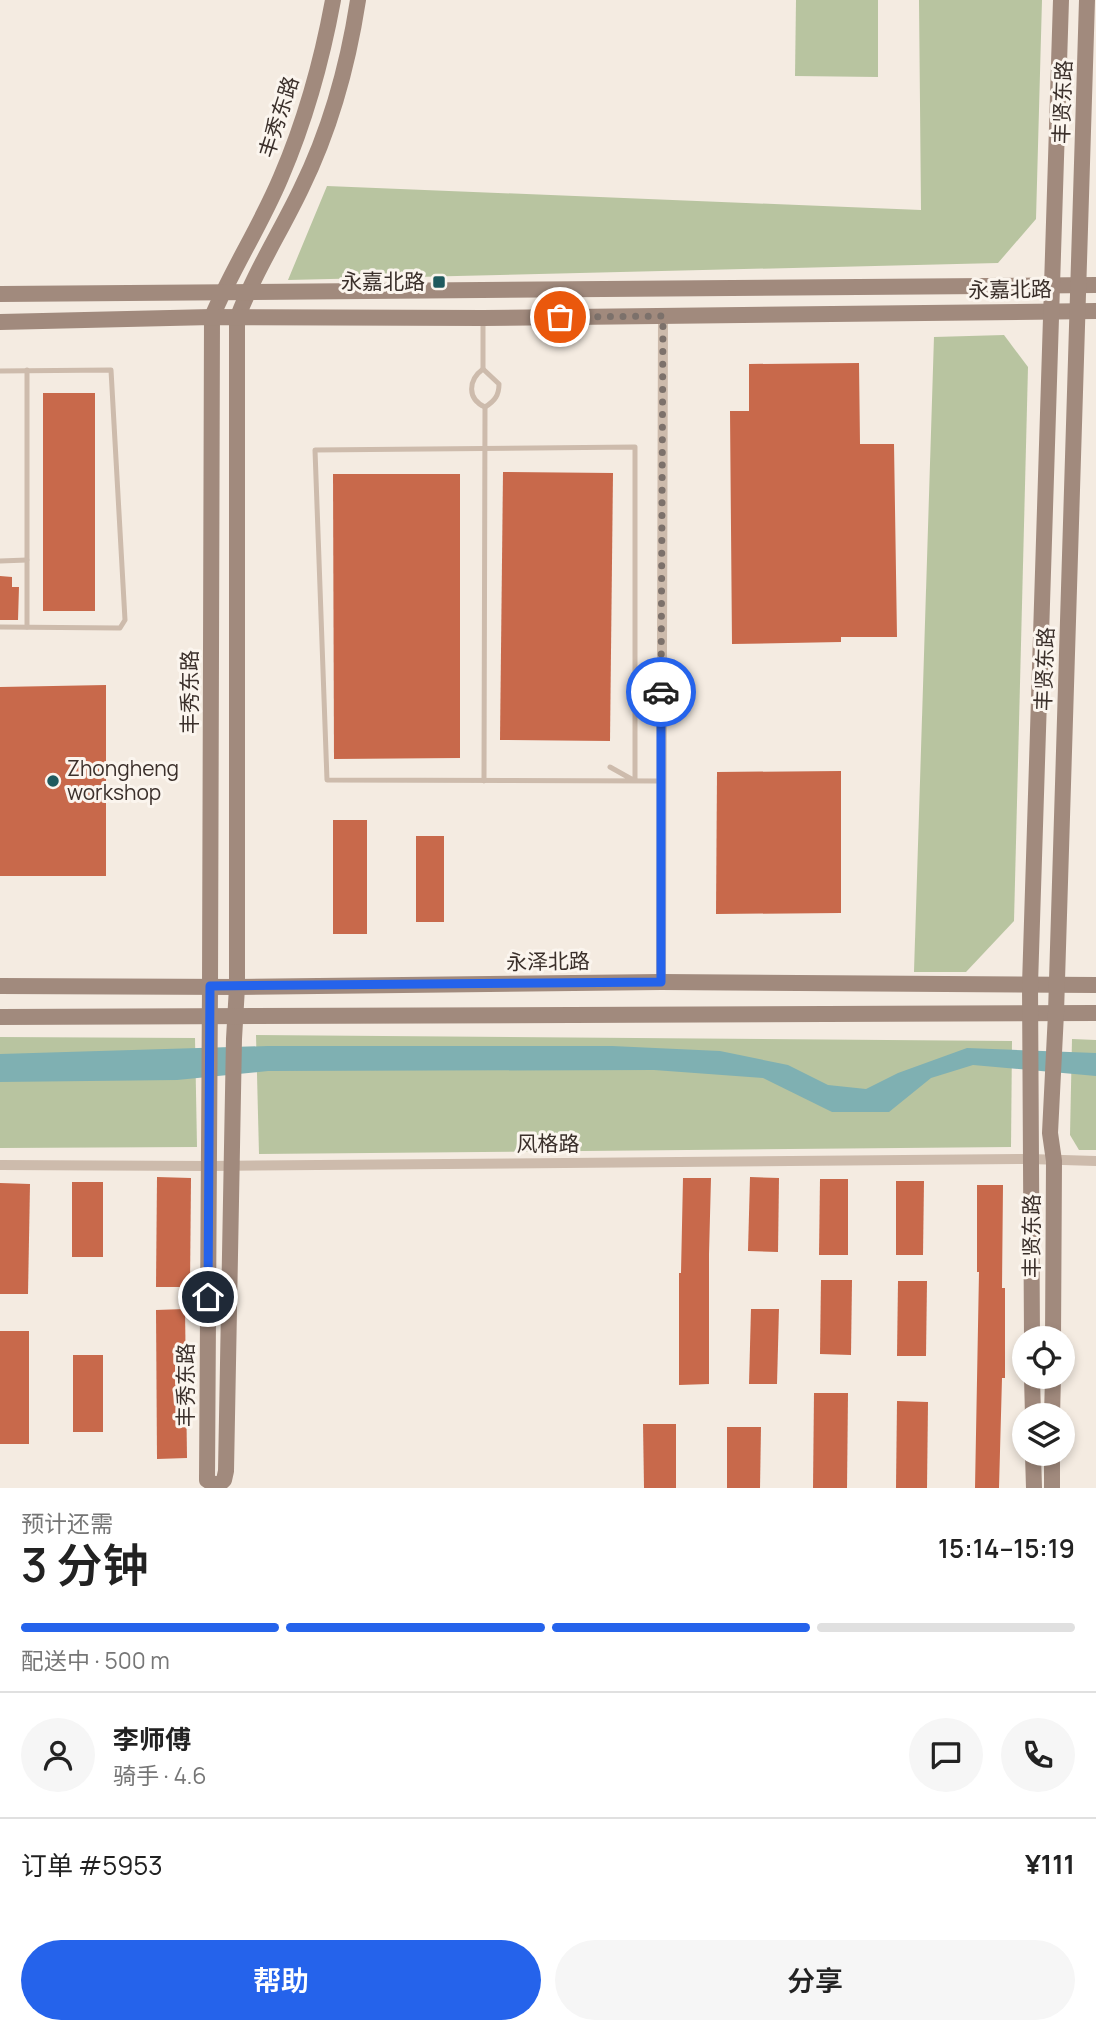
<!DOCTYPE html>
<html lang="zh">
<head>
<meta charset="utf-8">
<style>
  :root { --surface:#fff; --page:#f6f6f6; --text:#222; --muted:#767676; --line:#e0e0e0; --accent:#2563eb }
  body { margin:0; font-family:Manrope,"Noto Sans SC",sans-serif; background:var(--page); color:var(--text); height:100vh; display:flex; flex-direction:column; font-size:26px; white-space:nowrap }
  * { box-sizing:border-box; margin:0 }
  p { font-size:23px; color:var(--muted) }
  .icon { flex:none; width:38px; height:38px; fill:none; stroke:currentColor; stroke-width:2; stroke-linecap:round; stroke-linejoin:round }
  .map { position:relative; height:1488px; overflow:hidden }
  .side { display:flex; flex-direction:column; background:var(--surface); flex:1 }
  .side>* { flex:none }
  .fabs { position:absolute; left:1012px; top:1326px; display:grid; gap:14px }
  .fabs a { display:grid; place-items:center; width:63px; height:63px; border-radius:50%; background:var(--surface); box-shadow:0 4px 10px #0003; font-size:35px }
  .pin { position:absolute; display:grid; place-items:center; width:60px; height:60px; color:#fff; margin:-30px; border:4px solid #fff; border-radius:50%; box-shadow:0 2px 7px #0007 }
  .courier { position:absolute; display:grid; place-items:center; width:70px; height:70px; margin:-35px; border:5px solid #2563eb; border-radius:50%; background:#fff; color:#222; box-shadow:0 2px 9px #0007 }
  .head em { font-style:normal; font-weight:600 }
  .head div { display:flex; flex-direction:column-reverse }
  .head { display:flex; align-items:center; justify-content:space-between; height:119px; padding:0 21px }
  h1 { font-size:46px; font-weight:600; line-height:52px }
  .bar { display:grid; grid-template-columns:repeat(4,1fr); gap:10px 7px; align-content:center; height:84px; padding:0 21px }
  .bar i { height:9px; border-radius:5px; background:var(--line) }
  .bar .active { background:var(--accent) }
  .bar p { grid-column:span 4 }
  .line { display:flex; align-items:center; gap:18px; padding:0 21px; border-top:2px solid var(--line) }
  .line div { flex:1 }
  .round { display:grid; place-items:center; flex:none; width:74px; height:74px; border-radius:37px; background:var(--page) }
  .cta { display:flex; gap:14px; margin-top:auto; padding:14px 21px }
  .cta a { flex:1; height:80px; border-radius:42px; background:var(--accent); color:#fff; font-size:28px; font-weight:600; line-height:80px; text-align:center }
  .cta a+a { background:var(--page); color:var(--text) }
  .map>svg:first-child { display:block }
  .green { fill:#b8c4a0 }
  .water { fill:#7fb0b2 }
  .building { fill:#c8694b }
  .lines { fill:none; stroke-linecap:round; stroke-linejoin:round }
  .lane { stroke:#cdbbac; stroke-width:5 }
  .street { stroke:#cdbbac; stroke-width:10 }
  .secondary { stroke:#a18a7d; stroke-width:16 }
  .done { stroke:#7c716b; stroke-width:7; stroke-dasharray:0 12.6 }
  .route { stroke:#2563eb; stroke-width:9 }
  .poi-dot { fill:#1f5a5e; stroke:#fbf5ee; stroke-width:2.5 }
  .labels { text-anchor:middle; stroke-width:6; stroke-linejoin:round; paint-order:stroke }
  .street-label { font-size:21px; fill:#3b302b; stroke:#fbf5ee }
  .poi-label { font-size:21px; fill:#3b302b; stroke:#fbf5ee; text-anchor:end }
</style>
</head>
<body>
<div class="map">
<svg width="1096" height="1488" viewBox="0 0 1096 1488">
  <rect width="100%" height="100%" fill="#f4ebe1"/>
  <g class="green">
    <path d="M796 0H878V77L795 76Z"/>
    <path d="M919 0H1042L1036 219 998 263 288 280 327 186 921 210Z"/>
    <path d="M1004 335 1028 367 1014 921 966 972H914L934 337Z"/>
    <path d="M256 1035 1012 1041 1011 1147 259 1154Z"/>
    <path d="M0 1037 195 1038 197 1147 0 1148Z"/>
    <path d="M1072 1039 1096 1040V1150H1079L1070 1135Z"/>
  </g>
  <path class="water" d="M268 1046H612L720 1051 788 1065 828 1085 866 1089 898 1073 967 1048 1096 1053V1076L973 1065 931 1078 889 1112H832L763 1078 654 1070 268 1071 177 1080 0 1082V1054Z"/>
  <g class="building">
    <path d="M859 363 860 444H894L897 637H841V642L732 644 730 411H749V364Z"/>
    <rect x="43" y="393" width="52" height="218"/>
    <path d="M503 472 613 473 610 741 500 740Z"/>
    <path d="M333 474H460V758L334 759Z"/>
    <path d="M0 576 12 577V587H19L18 620H0Z"/>
    <path d="M106 685V876H0V687Z"/>
    <path d="M841 771V913L716 914 717 772Z"/>
    <rect x="333" y="820" width="34" height="114"/>
    <rect x="416" y="836" width="28" height="86"/>
    <path d="M157 1177 191 1178 190 1287H156Z"/>
    <path d="M750 1177 779 1178 778 1252 748 1251Z"/>
    <path d="M683 1178H711L709 1254V1384L679 1385V1273H681Z"/>
    <path d="M820 1179H848V1255H819Z"/>
    <path d="M896 1181H924L923 1255H896Z"/>
    <rect x="72" y="1182" width="31" height="75"/>
    <path d="M0 1183 30 1184 28 1294H0Z"/>
    <path d="M977 1185H1003L1002 1288H1005V1378H1002L999 1488H975L979 1272H977Z"/>
    <path d="M821 1280H852L851 1355 820 1354Z"/>
    <path d="M898 1281H927L926 1356H897Z"/>
    <path d="M185 1309 187 1458 157 1459 156 1310Z"/>
    <path d="M751 1309H779L777 1384H749Z"/>
    <rect x="0" y="1331" width="29" height="113"/>
    <rect x="73" y="1355" width="30" height="77"/>
    <path d="M814 1393H848L847 1488H813Z"/>
    <path d="M897 1401 928 1402 927 1488H896Z"/>
    <path d="M643 1424H676V1488H644Z"/>
    <path d="M727 1427H761L760 1488H727Z"/>
  </g>
  <g class="lines">
    <g class="lane">
      <path d="M483 369 499 384C499 395 495 401 485 407 467 399 468 380 483 369Z"/>
      <path d="M483 369V322"/>
      <path d="M0 371 111 370 125 620 120 628 0 627"/>
      <path d="M0 561 27 560"/>
      <path d="M27 627V370"/>
      <path d="M610 767 635 781V447L315 450 327 780 661 781"/>
      <path d="M484 781 485 407"/>
    </g>
    <g class="street">
      <path d="M661 982 663 316"/>
      <path d="M0 1165 209 1166 1030 1159 1096 1161"/>
    </g>
    <g class="secondary">
      <path d="M333 0C322 60 305 121 281 177 261 225 232 269 212 317L210 986 207 1480 217 1486 224 1480 226 1471 234 1039 237 987V319C254 273 280 233 301 189 330 130 348 65 358 0"/>
      <path d="M0 294 1096 285"/>
      <path d="M0 322 212 317 483 318 1096 311"/>
      <path d="M0 986 237 987 661 982 1096 985"/>
      <path d="M0 1017 1096 1013"/>
      <path d="M1032 1339 1030 985 1061 0"/>
      <path d="M1053 1339 1054 1161 1050 1133 1056 1013 1087 0"/>
      <path d="M1032 1377 1033 1416"/>
      <path d="M1052 1416 1053 1377"/>
      <path d="M1033 1454 1034 1488"/>
      <path d="M1052 1488V1454"/>
    </g>
  </g>
  <g class="lines">
    <path class="done" d="M560 317 663 316 661 692"/>
    <path class="route" d="M208 1297 210 986 661 982V692"/>
  </g>
  <g class="poi-dot">
    <rect x="432" y="275" width="14" height="14" rx="3.5"/>
    <circle cx="53" cy="781" r="7"/>
  </g>
  <g class="labels">
    <g class="street-label">
      <text transform="translate(1063 102) rotate(-88)" y="7">丰贤东路</text>
      <text transform="translate(279 117) rotate(-72)" y="7">丰秀东路</text>
      <text transform="translate(1010 290) rotate(-1)" y="7">永嘉北路</text>
      <text transform="translate(1045 669) rotate(-88)" y="7">丰贤东路</text>
      <text transform="translate(190 692) rotate(-90)" y="7">丰秀东路</text>
      <text transform="translate(548 962) rotate(-1)" y="7">永泽北路</text>
      <text x="548" y="1151">风格路</text>
      <text transform="translate(1032 1236) rotate(-90)" y="7">丰贤东路</text>
      <text transform="translate(186 1385) rotate(-90)" y="7">丰秀东路</text>
    </g>
    <g class="poi-label">
      <text x="425" y="289">永嘉北路</text>
      <text x="67" y="776" text-anchor="start">Zhongheng<tspan x="67" dy="24">workshop</tspan></text>
    </g>
  </g>
</svg>
<div class="fabs">
<a><svg class="icon" aria-label="locate" viewBox="0 0 24 24"><circle cx="12" cy="12" r="6"/><path d="M12 2v4M12 18v4M2 12h4M18 12h4"/></svg></a>
<a><svg class="icon" aria-label="layers" viewBox="0 0 24 24"><path d="M12 4l9 5-9 5-9-5zM3 14l9 5 9-5"/></svg></a>
</div>
<div class="pin" style="left:560px;top:317px;background:#ea580c"><svg class="icon" aria-label="bag" viewBox="0 0 24 24"><path d="M5 8h14l-1 12H6zM9 8a3 3 0 0 1 6 0"/></svg></div>
<div class="pin" style="left:208px;top:1297px;background:#1f2937"><svg class="icon" aria-label="home" viewBox="0 0 24 24"><path d="M3 11l9-7 9 7M6 9v11h12V9"/></svg></div>
<div class="courier" style="left:661px;top:692px"><svg class="icon" aria-label="car" viewBox="0 0 24 24"><path d="M5 17H2v-5l4-1 3-4h7l3 4 3 1v5h-3M9 17h6M6 11h13"/><circle cx="7" cy="17" r="2"/><circle cx="17" cy="17" r="2"/></svg></div>
</div>
<section class="side">
<div class="head"><div><h1>3 分钟</h1><p>预计还需</p></div><em>15:14–15:19</em></div>
<div class="bar"><i class="active"></i><i class="active"></i><i class="active"></i><i></i><p>配送中 · 500 m</p></div>
<div class="line" style="height:126px"><a class="round"><svg class="icon" aria-label="person" viewBox="0 0 24 24"><circle cx="12" cy="8" r="4"/><path d="M4 21q1-7 8-7t8 7"/></svg></a><div><b>李师傅</b><p>骑手 · 4.6</p></div><a class="round"><svg class="icon" aria-label="chat" viewBox="0 0 24 24"><path d="M4 5h16v11H9l-5 4z"/></svg></a><a class="round"><svg class="icon" aria-label="phone" viewBox="0 0 24 24"><path d="M5 4h4l2 5-3 2q2 4 5 5l2-3 5 2v4C11 20 4 13 5 4z"/></svg></a></div>
<div class="line" style="height:91px"><div>订单 #5953</div><b>¥111</b></div>
<div class="cta"><a>帮助</a><a>分享</a></div>
</section>
</body>
</html>
